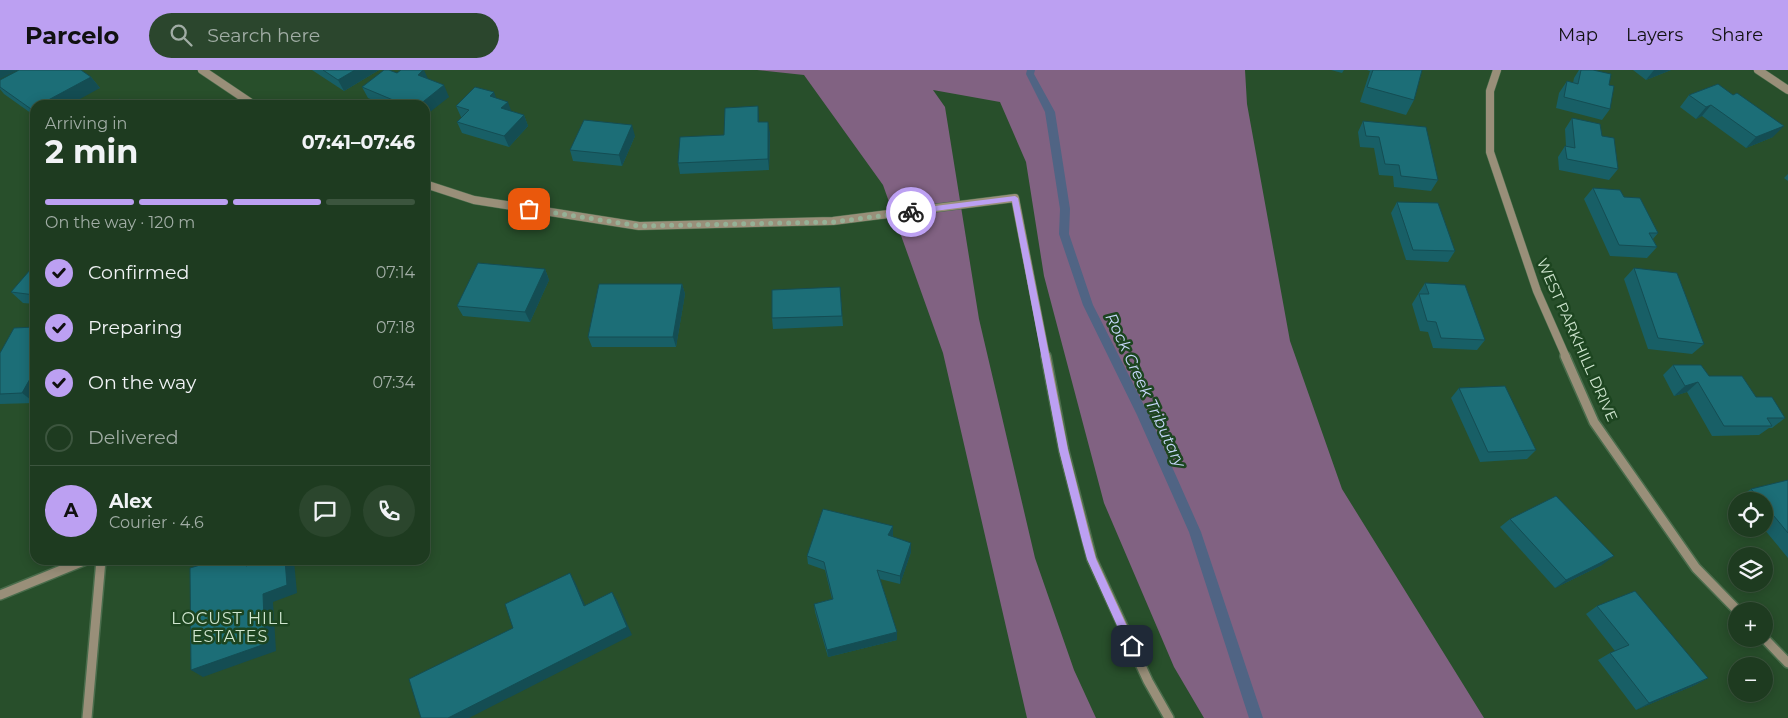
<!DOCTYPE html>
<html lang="en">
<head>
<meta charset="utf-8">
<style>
  :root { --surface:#1e3b20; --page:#2b462d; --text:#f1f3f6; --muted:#a1ada5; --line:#3c553e; --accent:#bca0f2 }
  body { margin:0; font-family:Montserrat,sans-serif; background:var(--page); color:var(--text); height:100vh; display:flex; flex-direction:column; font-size:19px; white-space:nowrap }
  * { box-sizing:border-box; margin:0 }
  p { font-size:16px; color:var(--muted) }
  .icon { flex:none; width:28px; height:28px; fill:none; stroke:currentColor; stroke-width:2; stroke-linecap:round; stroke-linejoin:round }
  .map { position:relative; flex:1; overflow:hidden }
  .panel { position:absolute; left:30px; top:30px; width:400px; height:465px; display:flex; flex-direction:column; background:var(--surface); border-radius:15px; box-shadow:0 2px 12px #0003,0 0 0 1px var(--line) }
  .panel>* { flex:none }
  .buttons { position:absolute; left:1728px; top:422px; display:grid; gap:10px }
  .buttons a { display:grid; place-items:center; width:45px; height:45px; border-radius:50%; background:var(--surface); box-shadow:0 2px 12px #0003,0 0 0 1px var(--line); font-size:25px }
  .pin { position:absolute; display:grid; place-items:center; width:42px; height:42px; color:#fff; margin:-21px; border-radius:10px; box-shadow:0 2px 8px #0006 }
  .courier { position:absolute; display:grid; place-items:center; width:50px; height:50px; margin:-25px; border:4px solid #bca0f2; border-radius:50%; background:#fff; color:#222; box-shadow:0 1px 6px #0007 }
  .headline em { font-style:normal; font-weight:700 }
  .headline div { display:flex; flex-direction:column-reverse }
  .headline { display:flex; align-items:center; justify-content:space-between; height:85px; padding:0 15px }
  h1 { font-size:32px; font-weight:700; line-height:38px }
  .bar { display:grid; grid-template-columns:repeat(4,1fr); gap:8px 5px; align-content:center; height:60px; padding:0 15px }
  .bar i { height:6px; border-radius:4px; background:var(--line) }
  .bar .selected { background:var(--accent) }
  .bar p { grid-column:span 4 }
  .line { display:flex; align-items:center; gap:12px; padding:0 15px; border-top:1px solid var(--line) }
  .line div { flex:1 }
  .round { display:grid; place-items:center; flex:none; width:52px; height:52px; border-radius:26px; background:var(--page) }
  ol { padding:0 15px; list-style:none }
  li { display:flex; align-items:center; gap:15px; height:55px }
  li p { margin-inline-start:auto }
  li .icon { padding:5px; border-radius:50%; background:var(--accent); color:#111; stroke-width:4 }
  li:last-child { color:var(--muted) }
  li i { width:28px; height:28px; border:2px solid var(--line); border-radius:50% }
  header { display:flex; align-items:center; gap:30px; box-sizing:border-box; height:70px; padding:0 25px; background:var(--accent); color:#111 }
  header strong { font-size:24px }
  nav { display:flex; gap:28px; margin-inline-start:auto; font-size:18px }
  .search { width:350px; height:45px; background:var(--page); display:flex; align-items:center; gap:12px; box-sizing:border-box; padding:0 18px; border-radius:28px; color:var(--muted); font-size:19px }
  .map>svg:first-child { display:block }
  .green { fill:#816282 }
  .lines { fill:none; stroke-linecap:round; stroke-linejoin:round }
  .stream { fill:#506484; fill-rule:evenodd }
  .minor-far1-casing { stroke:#4a6d4c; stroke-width:9 }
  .minor-casing { stroke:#4a6d4c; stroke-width:12 }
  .minor-far1 { stroke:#998f79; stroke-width:8 }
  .minor { stroke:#998f79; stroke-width:9 }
  .wall { fill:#185f66 }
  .shaded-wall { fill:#144d53 }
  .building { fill:#1c6e77; stroke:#144d53 }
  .route { fill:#bca0f2 }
  .done { stroke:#95b196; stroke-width:5; stroke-dasharray:0 9 }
  .labels { text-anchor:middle; stroke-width:5; stroke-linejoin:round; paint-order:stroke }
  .street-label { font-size:15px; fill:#d0e6d0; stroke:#1d4520 }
  .water-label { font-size:16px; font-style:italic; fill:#c7d8fb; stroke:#1d4520 }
  .neighbourhood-label { font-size:16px; letter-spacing:1px; fill:#d0e6d0; stroke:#1d4520 }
</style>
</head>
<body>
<header>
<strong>Parcelo</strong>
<div class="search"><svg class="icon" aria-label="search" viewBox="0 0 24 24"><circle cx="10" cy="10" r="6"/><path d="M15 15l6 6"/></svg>Search here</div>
<nav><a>Map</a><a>Layers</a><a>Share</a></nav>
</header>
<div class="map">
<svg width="1788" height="648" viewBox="0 0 1788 648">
  <rect width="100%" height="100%" fill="#284f2b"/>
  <path class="green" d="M757 0H1245L1247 34 1290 271 1342 419 1484 648H1204L1174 597 1104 433 1044 206 1026 92 1000 32 933 20 945 37 979 249 1035 488 1074 600 1096 648H1027L943 283 883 115 804 5Z"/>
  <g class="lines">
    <path class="stream" d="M1027 0H1035L1034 4 1055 42 1070 139 1069 164 1093 235 1149 345 1201 462 1263 648H1249L1189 462 1137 345 1083 235 1059 164 1060 139 1045 42 1026 4Z"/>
    <g class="minor-far1-casing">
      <g id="minor-far1">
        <path d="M202 0 254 35"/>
        <path d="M1497 0 1490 21V82L1537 221 1566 287"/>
        <path d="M1758 0 1788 20"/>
        <path d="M425 114 474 130 639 156 833 151 1015 128 1046 287"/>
      </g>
    </g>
    <g class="minor-casing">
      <g id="minor">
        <path d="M1046 286 1064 381 1092 489 1148 611 1169 648"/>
        <path d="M1565 286 1594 352 1696 498 1738 541"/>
        <path d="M0 525 86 490"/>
        <path d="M1764 568 1788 593"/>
        <path d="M87 648 101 490"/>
      </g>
    </g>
    <use href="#minor-far1" class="minor-far1"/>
    <use href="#minor" class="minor"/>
  </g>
  <g class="wall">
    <path d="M312 0H379L344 21Z"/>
    <path d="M1331 0H1344L1342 3Z"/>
    <path d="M1367 0H1422L1414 30 1406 45 1360 32 1370 1Z"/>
    <path d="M1579 0H1593L1609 15 1610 39 1602 50 1556 38 1559 23 1567 11 1573 13 1574 8Z"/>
    <path d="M1633 0H1671L1646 10Z"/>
    <path d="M397 3 428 9 449 27 425 35H384L368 28 362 17Z"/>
    <path d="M91 7 100 18 35 35V46L4 24 0 19V10Z"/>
    <path d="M1718 14 1773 67 1746 78 1702 46 1696 49 1680 37 1689 25Z"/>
    <path d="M496 28 511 41 524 45 528 56 509 77 462 63 457 52 462 47H461L456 36Z"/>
    <path d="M759 48V52L770 63 769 100 680 104 678 93 724 65Z"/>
    <path d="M1572 48 1602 66 1618 99 1609 110 1559 100 1558 87 1565 76H1566L1565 59Z"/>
    <path d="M1363 51 1438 110 1431 121 1394 117 1393 106 1379 105 1374 78 1360 77 1358 62Z"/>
    <path d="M635 66 622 96 573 91 570 80Z"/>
    <path d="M1788 104V111L1784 108Z"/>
    <path d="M1593 118 1658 163 1653 169 1657 177 1647 188 1610 186 1584 129Z"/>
    <path d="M1397 132 1455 181 1448 192 1406 190 1391 143Z"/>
    <path d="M1634 198 1704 274 1692 284 1648 279 1624 209Z"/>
    <path d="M545 199 549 210 530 252 463 246 457 236Z"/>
    <path d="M35 200V234L23 233 11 222Z"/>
    <path d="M1425 213 1485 270 1477 280 1433 278 1428 262 1420 261 1412 234Z"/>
    <path d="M682 214 685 224 676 277H592L588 267Z"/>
    <path d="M840 217 843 256 773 259 772 248Z"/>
    <path d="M0 283 35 333 0 334Z"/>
    <path d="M1673 295 1709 306 1756 327 1785 348 1772 358H1769L1759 365 1712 366 1687 322 1674 326 1663 305Z"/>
    <path d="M1459 318 1536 380 1527 389 1480 392 1451 328Z"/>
    <path d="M1788 410V488L1764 459V431H1741L1738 428 1751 419Z"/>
    <path d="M1510 449 1602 495 1555 518 1500 457Z"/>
    <path d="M893 456V465L892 467 911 482 900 514 880 509 897 562V570L828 587 815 542 814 534 832 529 825 500 808 494 807 486Z"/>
    <path d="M1597 536 1708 608 1695 615 1636 640 1598 590 1610 583 1615 581 1586 544Z"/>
  </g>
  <g class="shaded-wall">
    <path d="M0 0H18L0 9Z"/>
    <path d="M355 0H379L344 21 338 10Z"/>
    <path d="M424 0 429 11 418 5Z"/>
    <path d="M1654 0H1671L1646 10Z"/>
    <path d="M91 7 100 18 69 35H39Z"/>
    <path d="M444 15 449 27 425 46V35H419Z"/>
    <path d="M494 22 498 33 490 26Z"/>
    <path d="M508 32 512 43 501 38Z"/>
    <path d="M1711 35 1702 46 1696 49 1706 37Z"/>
    <path d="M758 36 759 48V63L758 52Z"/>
    <path d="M35 37V44L31 39Z"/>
    <path d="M524 45 528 56 509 77 504 66Z"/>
    <path d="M768 52 770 63 769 100 768 89Z"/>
    <path d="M632 55 635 66 622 96 619 85Z"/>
    <path d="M1784 56 1773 67 1746 78 1756 67Z"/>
    <path d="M545 199 549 210 530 252 525 242Z"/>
    <path d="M682 214 685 224 676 277 673 267Z"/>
    <path d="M35 300V333L22 323Z"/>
    <path d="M1698 312 1687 322 1674 326 1685 316Z"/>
    <path d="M893 456V465L888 474V465Z"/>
    <path d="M911 473V482L900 514V506Z"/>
    <path d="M1614 486 1602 495 1555 518 1566 510Z"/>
    <path d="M245 490H255L256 504 246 496Z"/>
    <path d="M285 490H293L294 491 297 523 273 532 276 581 203 607 191 600 263 524Z"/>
    <path d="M570 503 575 512 589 544 584 536Z"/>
    <path d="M612 522 617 530 632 565 469 648H448Z"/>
    <path d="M897 562V570L828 587 827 580Z"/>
    <path d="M1708 608 1695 615 1636 640 1649 633Z"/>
  </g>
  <g class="building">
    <path d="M19 0H81L91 7 39 35H35V37L31 39 0 17V10Z"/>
    <path d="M323 0H355L338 10Z"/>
    <path d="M384 0H389L397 3 401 0H423L418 5 444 15 419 35H405L362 17Z"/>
    <path d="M1373 0H1422L1414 30 1367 17Z"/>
    <path d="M1581 0H1593L1611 4 1609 15 1614 16 1610 39 1564 27 1567 11 1578 14Z"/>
    <path d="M1718 14 1733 25 1737 23 1784 56 1756 67 1711 35 1706 37 1689 25Z"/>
    <path d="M475 17 494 22 490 26 508 32 501 38 524 45 504 66 457 52 469 40 456 36Z"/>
    <path d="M120 29 127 35H109Z"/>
    <path d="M758 36V52H768V89L678 93 680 67 724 65 725 38Z"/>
    <path d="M1572 48 1600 54 1602 66 1614 68 1618 99 1567 89 1565 76 1575 78Z"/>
    <path d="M584 50 632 55 619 85 570 80Z"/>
    <path d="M1363 51 1426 57 1438 110 1401 106 1399 95 1385 94 1379 67 1366 66Z"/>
    <path d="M1593 118 1620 120 1624 127 1640 128 1658 163H1649L1657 177 1619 175Z"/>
    <path d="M1397 132 1438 133 1455 181 1413 180Z"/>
    <path d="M478 193 545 199 525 242 457 236Z"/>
    <path d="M1634 198 1677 203 1704 274 1658 268Z"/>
    <path d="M30 200H35V225L11 222Z"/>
    <path d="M1425 213 1465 215 1485 270 1441 268 1436 252 1427 251 1419 224H1429Z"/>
    <path d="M599 214H682L673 267H588Z"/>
    <path d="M840 217 842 246 772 248V220Z"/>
    <path d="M35 257V300L22 323 0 324V283L14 258Z"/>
    <path d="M1673 295H1701L1709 306H1742L1756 327H1772L1785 348H1767L1772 356H1724L1698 312 1685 316Z"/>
    <path d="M1505 316 1536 380 1488 382 1459 318Z"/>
    <path d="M1788 410V463L1764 434V431H1762L1751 419Z"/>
    <path d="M1556 426 1614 486 1566 510 1510 449Z"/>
    <path d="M823 439 893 456 888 465 911 473 900 506 877 500 897 562 827 580 814 534 833 529 824 492 807 486Z"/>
    <path d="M217 490H245L246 496 263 490H285L287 515 263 524 265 574 191 600 190 498Z"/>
    <path d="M570 503 584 536 612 522 627 557 448 648H421L409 609 513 558 505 534Z"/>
    <path d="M1635 521 1708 608 1649 633 1610 583 1629 575 1597 536Z"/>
  </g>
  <path class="route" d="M1015 126 1018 128 1068 380 1091 471 1096 489 1136 576 1132 581 1128 580 1087 489 1082 471 1059 380 1012 131 911 144 908 142 911 139Z"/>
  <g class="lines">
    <path class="done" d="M529 139 639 156 833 152 911 142"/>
  </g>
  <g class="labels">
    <g class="street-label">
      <text transform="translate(1577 270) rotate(66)" y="5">WEST PARKHILL DRIVE</text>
    </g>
    <g class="water-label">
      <text transform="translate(1146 320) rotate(65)" y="6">Rock Creek Tributary</text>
    </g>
    <g class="neighbourhood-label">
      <text x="230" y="554">LOCUST HILL<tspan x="230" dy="18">ESTATES</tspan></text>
    </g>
  </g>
</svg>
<div class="buttons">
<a><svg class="icon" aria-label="locate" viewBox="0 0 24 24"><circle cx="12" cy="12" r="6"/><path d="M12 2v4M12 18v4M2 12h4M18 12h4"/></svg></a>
<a><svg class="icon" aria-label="layers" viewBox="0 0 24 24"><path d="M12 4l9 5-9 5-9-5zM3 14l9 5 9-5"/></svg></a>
<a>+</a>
<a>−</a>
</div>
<div class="pin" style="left:529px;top:139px;background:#ea580c"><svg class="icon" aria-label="bag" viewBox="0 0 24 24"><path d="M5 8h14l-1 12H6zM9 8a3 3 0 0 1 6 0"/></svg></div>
<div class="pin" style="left:1132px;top:576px;background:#1f2937"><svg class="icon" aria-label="home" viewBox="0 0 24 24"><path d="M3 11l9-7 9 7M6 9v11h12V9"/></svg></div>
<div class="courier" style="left:911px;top:142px"><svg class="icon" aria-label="bike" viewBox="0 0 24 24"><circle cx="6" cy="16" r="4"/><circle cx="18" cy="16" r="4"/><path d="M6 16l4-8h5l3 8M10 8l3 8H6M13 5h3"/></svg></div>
<section class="panel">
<div class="headline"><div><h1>2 min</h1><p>Arriving in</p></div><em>07:41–07:46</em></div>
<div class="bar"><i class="selected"></i><i class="selected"></i><i class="selected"></i><i></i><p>On the way · 120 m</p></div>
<ol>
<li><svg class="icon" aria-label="check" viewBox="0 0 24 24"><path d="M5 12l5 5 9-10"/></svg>Confirmed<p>07:14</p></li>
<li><svg class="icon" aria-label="check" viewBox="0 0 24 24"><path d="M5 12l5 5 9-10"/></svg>Preparing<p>07:18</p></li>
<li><svg class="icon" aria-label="check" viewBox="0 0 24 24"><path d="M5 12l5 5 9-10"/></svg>On the way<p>07:34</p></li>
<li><i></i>Delivered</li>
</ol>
<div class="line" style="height:90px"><b class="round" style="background:var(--accent);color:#111">A</b><div><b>Alex</b><p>Courier · 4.6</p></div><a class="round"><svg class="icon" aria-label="chat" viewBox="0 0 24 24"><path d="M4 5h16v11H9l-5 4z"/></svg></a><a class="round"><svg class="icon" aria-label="phone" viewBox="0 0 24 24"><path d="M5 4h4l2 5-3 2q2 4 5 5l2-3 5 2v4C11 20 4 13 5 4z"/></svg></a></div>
</section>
</div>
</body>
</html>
